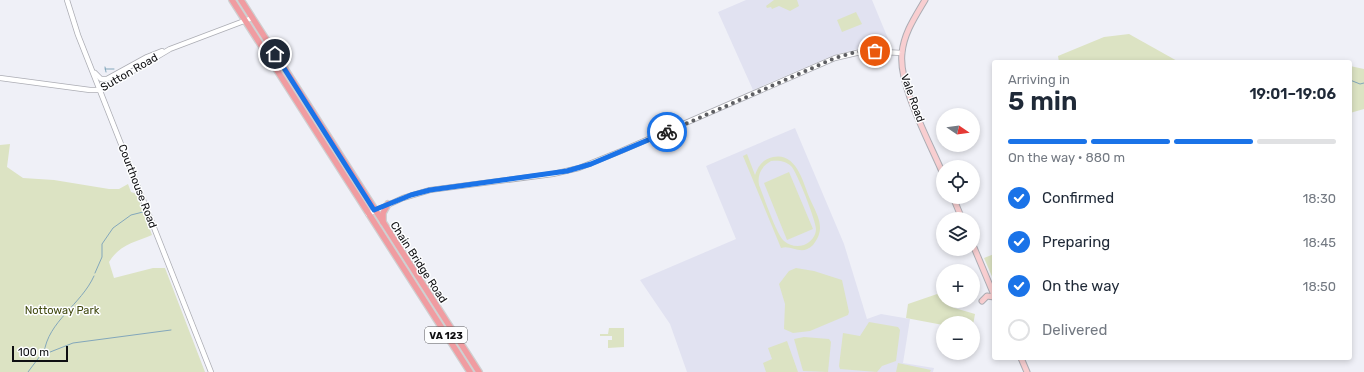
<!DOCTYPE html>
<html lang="en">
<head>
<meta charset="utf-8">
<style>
  :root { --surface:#fff; --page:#f2f2f3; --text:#1f2937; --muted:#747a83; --line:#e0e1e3; --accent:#1a73e8 }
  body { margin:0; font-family:Rubik,sans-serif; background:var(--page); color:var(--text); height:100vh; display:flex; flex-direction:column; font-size:15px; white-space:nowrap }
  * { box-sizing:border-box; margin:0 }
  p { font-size:13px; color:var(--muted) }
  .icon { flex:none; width:22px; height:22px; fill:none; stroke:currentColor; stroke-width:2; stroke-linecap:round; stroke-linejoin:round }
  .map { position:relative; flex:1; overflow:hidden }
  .drawer { position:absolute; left:992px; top:60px; width:360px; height:300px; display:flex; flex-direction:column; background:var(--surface); border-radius:4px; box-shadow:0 2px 6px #0003 }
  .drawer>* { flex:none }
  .needle { width:26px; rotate:103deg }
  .tools { position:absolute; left:936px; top:108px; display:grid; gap:8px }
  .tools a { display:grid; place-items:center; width:44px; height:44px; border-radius:50%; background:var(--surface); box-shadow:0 2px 6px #0003; font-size:20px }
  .scale { position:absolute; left:12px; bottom:10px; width:56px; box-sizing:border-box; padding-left:4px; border:2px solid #0f0f12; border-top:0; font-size:11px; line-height:14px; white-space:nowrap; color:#0f0f12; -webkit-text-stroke:3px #fdfeff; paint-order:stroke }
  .pin { position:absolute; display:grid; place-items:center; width:34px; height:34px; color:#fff; margin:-17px; border:2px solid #fff; border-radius:50%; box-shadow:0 1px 4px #0007 }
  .courier { position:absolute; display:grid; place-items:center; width:40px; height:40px; margin:-20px; border:3px solid #1a73e8; border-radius:50%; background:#fff; color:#222; box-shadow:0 1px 5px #0007 }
  .head em { font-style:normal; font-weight:600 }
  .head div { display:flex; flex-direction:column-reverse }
  .head { display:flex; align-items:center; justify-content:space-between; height:68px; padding:0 16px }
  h1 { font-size:26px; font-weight:600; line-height:30px }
  .bar { display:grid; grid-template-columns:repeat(4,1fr); gap:6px 4px; align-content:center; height:48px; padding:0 16px }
  .bar i { height:5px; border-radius:3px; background:var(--line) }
  .bar .on { background:var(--accent) }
  .bar p { grid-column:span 4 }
  ol { padding:0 16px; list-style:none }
  li { display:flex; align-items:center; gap:12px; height:44px }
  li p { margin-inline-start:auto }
  li .icon { padding:4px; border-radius:50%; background:var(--accent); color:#fff; stroke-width:4 }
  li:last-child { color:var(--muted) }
  li i { width:22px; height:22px; border:2px solid var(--line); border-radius:50% }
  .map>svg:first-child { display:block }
  .built { fill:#e1e2f1 }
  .green { fill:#dce3c3; fill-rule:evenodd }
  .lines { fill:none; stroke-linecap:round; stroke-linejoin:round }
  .stream { stroke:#83a7bb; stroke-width:1 }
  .tertiary-casing { stroke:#acadb4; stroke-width:6 }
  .secondary-casing { stroke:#acadb4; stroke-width:7 }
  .primary-casing { stroke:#cfcfd0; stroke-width:8 }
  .tertiary { stroke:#fff; stroke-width:4.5 }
  .secondary { stroke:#f8ced0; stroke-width:5 }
  .primary { stroke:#f09ca1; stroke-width:5.5 }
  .done { stroke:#5d5e62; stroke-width:4; stroke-dasharray:0 7.2 }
  .route { stroke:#1a73e8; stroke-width:5 }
  .labels { text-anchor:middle; stroke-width:3; stroke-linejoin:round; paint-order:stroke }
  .shield { fill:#fdfeff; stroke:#565759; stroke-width:1 }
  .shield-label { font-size:10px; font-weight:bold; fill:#0f0f12 }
  .street-label { font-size:11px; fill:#0f0f12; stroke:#fdfeff }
  .park-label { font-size:11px; fill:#424a10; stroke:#fdfeff }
</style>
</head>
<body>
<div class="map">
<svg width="1364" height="372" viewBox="0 0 1364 372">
  <rect width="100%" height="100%" fill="#eff0f7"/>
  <g class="built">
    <path d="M746 0H872L889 41 886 48H861L834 55 753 90 718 12Z"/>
    <path d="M795 128 844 244 867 319 881 314 910 319 903 363 934 368 933 372H687L670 324 640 280 736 239 706 166Z"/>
  </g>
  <g class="green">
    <path d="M774 0H797L799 6 790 11 779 6 772 9 771 7 767 8 766 6Z"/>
    <path d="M856 12 862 24 842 32 837 20Z"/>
    <path d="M1129 34 1179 62H1059L1058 56 1104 37Z"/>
    <path d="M1350 66 1364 69V109L1350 113Z"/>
    <path d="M10 144 7 167 23 178 54 180 109 189H119L128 184 131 192 137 194 152 235C135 242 119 245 109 262L114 278 153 268H165L205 372H0V145Z"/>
    <path d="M747 154 755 175C758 166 763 159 773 157 797 152 803 183 810 199 814 208 820 218 820 228 820 234 817 240 813 245 801 257 792 244 781 248L743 156ZM771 161C779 160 786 161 791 166 797 172 816 221 816 229 816 236 811 242 804 245 797 247 790 246 784 241 776 233 764 197 759 185 757 174 762 166 771 161Z"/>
    <path d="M789 172 813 229 787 240 764 183Z"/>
    <path d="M994 254V281L984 258Z"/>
    <path d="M796 268 814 271 842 280 849 312 848 315 810 331 793 333 784 329 785 304 779 284 789 271Z"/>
    <path d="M943 292V301H952L951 307 975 314 973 325V323H943V325L906 318 908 304Z"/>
    <path d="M869 322 898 327 900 330 896 361 882 366 877 372 840 369 839 366 843 333 860 336Z"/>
    <path d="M609 328H624V347L608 348V340H612V336H600V334H608Z"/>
    <path d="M804 337 829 339 831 342 828 372 803 371 794 339Z"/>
    <path d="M787 341 798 372H766L763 363 772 359 768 348Z"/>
    <path d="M898 363 931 370 930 372H896Z"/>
  </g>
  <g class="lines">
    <g class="stream">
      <path d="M105 67 106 72"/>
      <path d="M105 69H114"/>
      <path d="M1350 80 1360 84 1364 83"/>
      <path d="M95 273 102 257V244L113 228 131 215 143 212"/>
      <path d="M44 353C48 321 81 305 94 276"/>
      <path d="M28 372 40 356 73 343 171 330"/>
    </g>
    <g class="tertiary-casing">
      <g id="tertiary">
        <path d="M67 0 78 35 211 372"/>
        <path d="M95 73 101 79H107L147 57 162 51"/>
        <path d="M0 78 90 90H101L170 49 252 18"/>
        <path d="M368 214 403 198 430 190 553 174 579 168 621 151 835 58 865 51 902 53"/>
      </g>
    </g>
    <g class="secondary-casing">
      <g id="secondary">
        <path d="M925 0C915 17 904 33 902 53 898 85 930 143 943 174"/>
        <path d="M953 197 962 219"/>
        <path d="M973 245 994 295"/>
        <path d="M982 301 987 296 994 297"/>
        <path d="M1021 358 1027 372"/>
      </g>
    </g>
    <g class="primary-casing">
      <g id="primary">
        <path d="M232 0 470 372"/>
        <path d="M241 0 479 372"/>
        <path d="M383 222V213L388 204"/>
      </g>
    </g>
    <use href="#tertiary" class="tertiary"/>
    <use href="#secondary" class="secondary"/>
    <use href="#primary" class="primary"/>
  </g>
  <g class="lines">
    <path class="done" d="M667 132 835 58 856 52 875 51"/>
    <path class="route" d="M275 54 374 210 411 195 430 190 567 171 591 164 667 132"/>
  </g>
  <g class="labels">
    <rect class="shield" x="425" y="327" width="42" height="16" rx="3"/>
    <g class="shield-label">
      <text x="446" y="339">VA 123</text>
    </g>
    <g class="street-label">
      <text transform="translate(129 72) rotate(-30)" y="4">Sutton Road</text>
      <text transform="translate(913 98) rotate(70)" y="4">Vale Road</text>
      <text transform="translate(138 186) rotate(69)" y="4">Courthouse Road</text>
      <text transform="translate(419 262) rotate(57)" y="4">Chain Bridge Road</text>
    </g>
    <g class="park-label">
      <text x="62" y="314">Nottoway Park</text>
    </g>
  </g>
</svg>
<div class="tools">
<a><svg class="needle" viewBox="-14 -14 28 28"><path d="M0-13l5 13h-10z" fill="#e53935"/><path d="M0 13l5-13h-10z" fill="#747a83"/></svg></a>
<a><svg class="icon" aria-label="locate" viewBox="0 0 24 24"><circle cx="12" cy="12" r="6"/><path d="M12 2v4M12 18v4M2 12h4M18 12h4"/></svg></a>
<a><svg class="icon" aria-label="layers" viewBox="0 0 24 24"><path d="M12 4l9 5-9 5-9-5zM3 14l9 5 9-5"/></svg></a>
<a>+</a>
<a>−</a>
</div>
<div class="scale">100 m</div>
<div class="pin" style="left:875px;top:51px;background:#ea580c"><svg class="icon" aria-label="bag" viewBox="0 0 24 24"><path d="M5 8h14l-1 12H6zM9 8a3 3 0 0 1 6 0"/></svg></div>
<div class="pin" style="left:275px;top:54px;background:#1f2937"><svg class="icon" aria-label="home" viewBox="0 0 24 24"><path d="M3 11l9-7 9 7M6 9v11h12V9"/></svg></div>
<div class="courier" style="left:667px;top:132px"><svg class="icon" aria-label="bike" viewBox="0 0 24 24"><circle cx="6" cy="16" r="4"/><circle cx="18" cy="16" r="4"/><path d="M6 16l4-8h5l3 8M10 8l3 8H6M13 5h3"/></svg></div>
<section class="drawer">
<div class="head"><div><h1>5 min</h1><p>Arriving in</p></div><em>19:01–19:06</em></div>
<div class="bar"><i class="on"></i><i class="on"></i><i class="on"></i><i></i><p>On the way · 880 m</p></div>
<ol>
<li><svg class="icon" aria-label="check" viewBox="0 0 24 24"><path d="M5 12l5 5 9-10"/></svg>Confirmed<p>18:30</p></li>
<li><svg class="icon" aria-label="check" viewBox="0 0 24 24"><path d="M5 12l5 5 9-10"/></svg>Preparing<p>18:45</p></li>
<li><svg class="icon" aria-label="check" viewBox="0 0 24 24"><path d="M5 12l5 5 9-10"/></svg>On the way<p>18:50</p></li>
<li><i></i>Delivered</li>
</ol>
</section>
</div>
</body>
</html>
